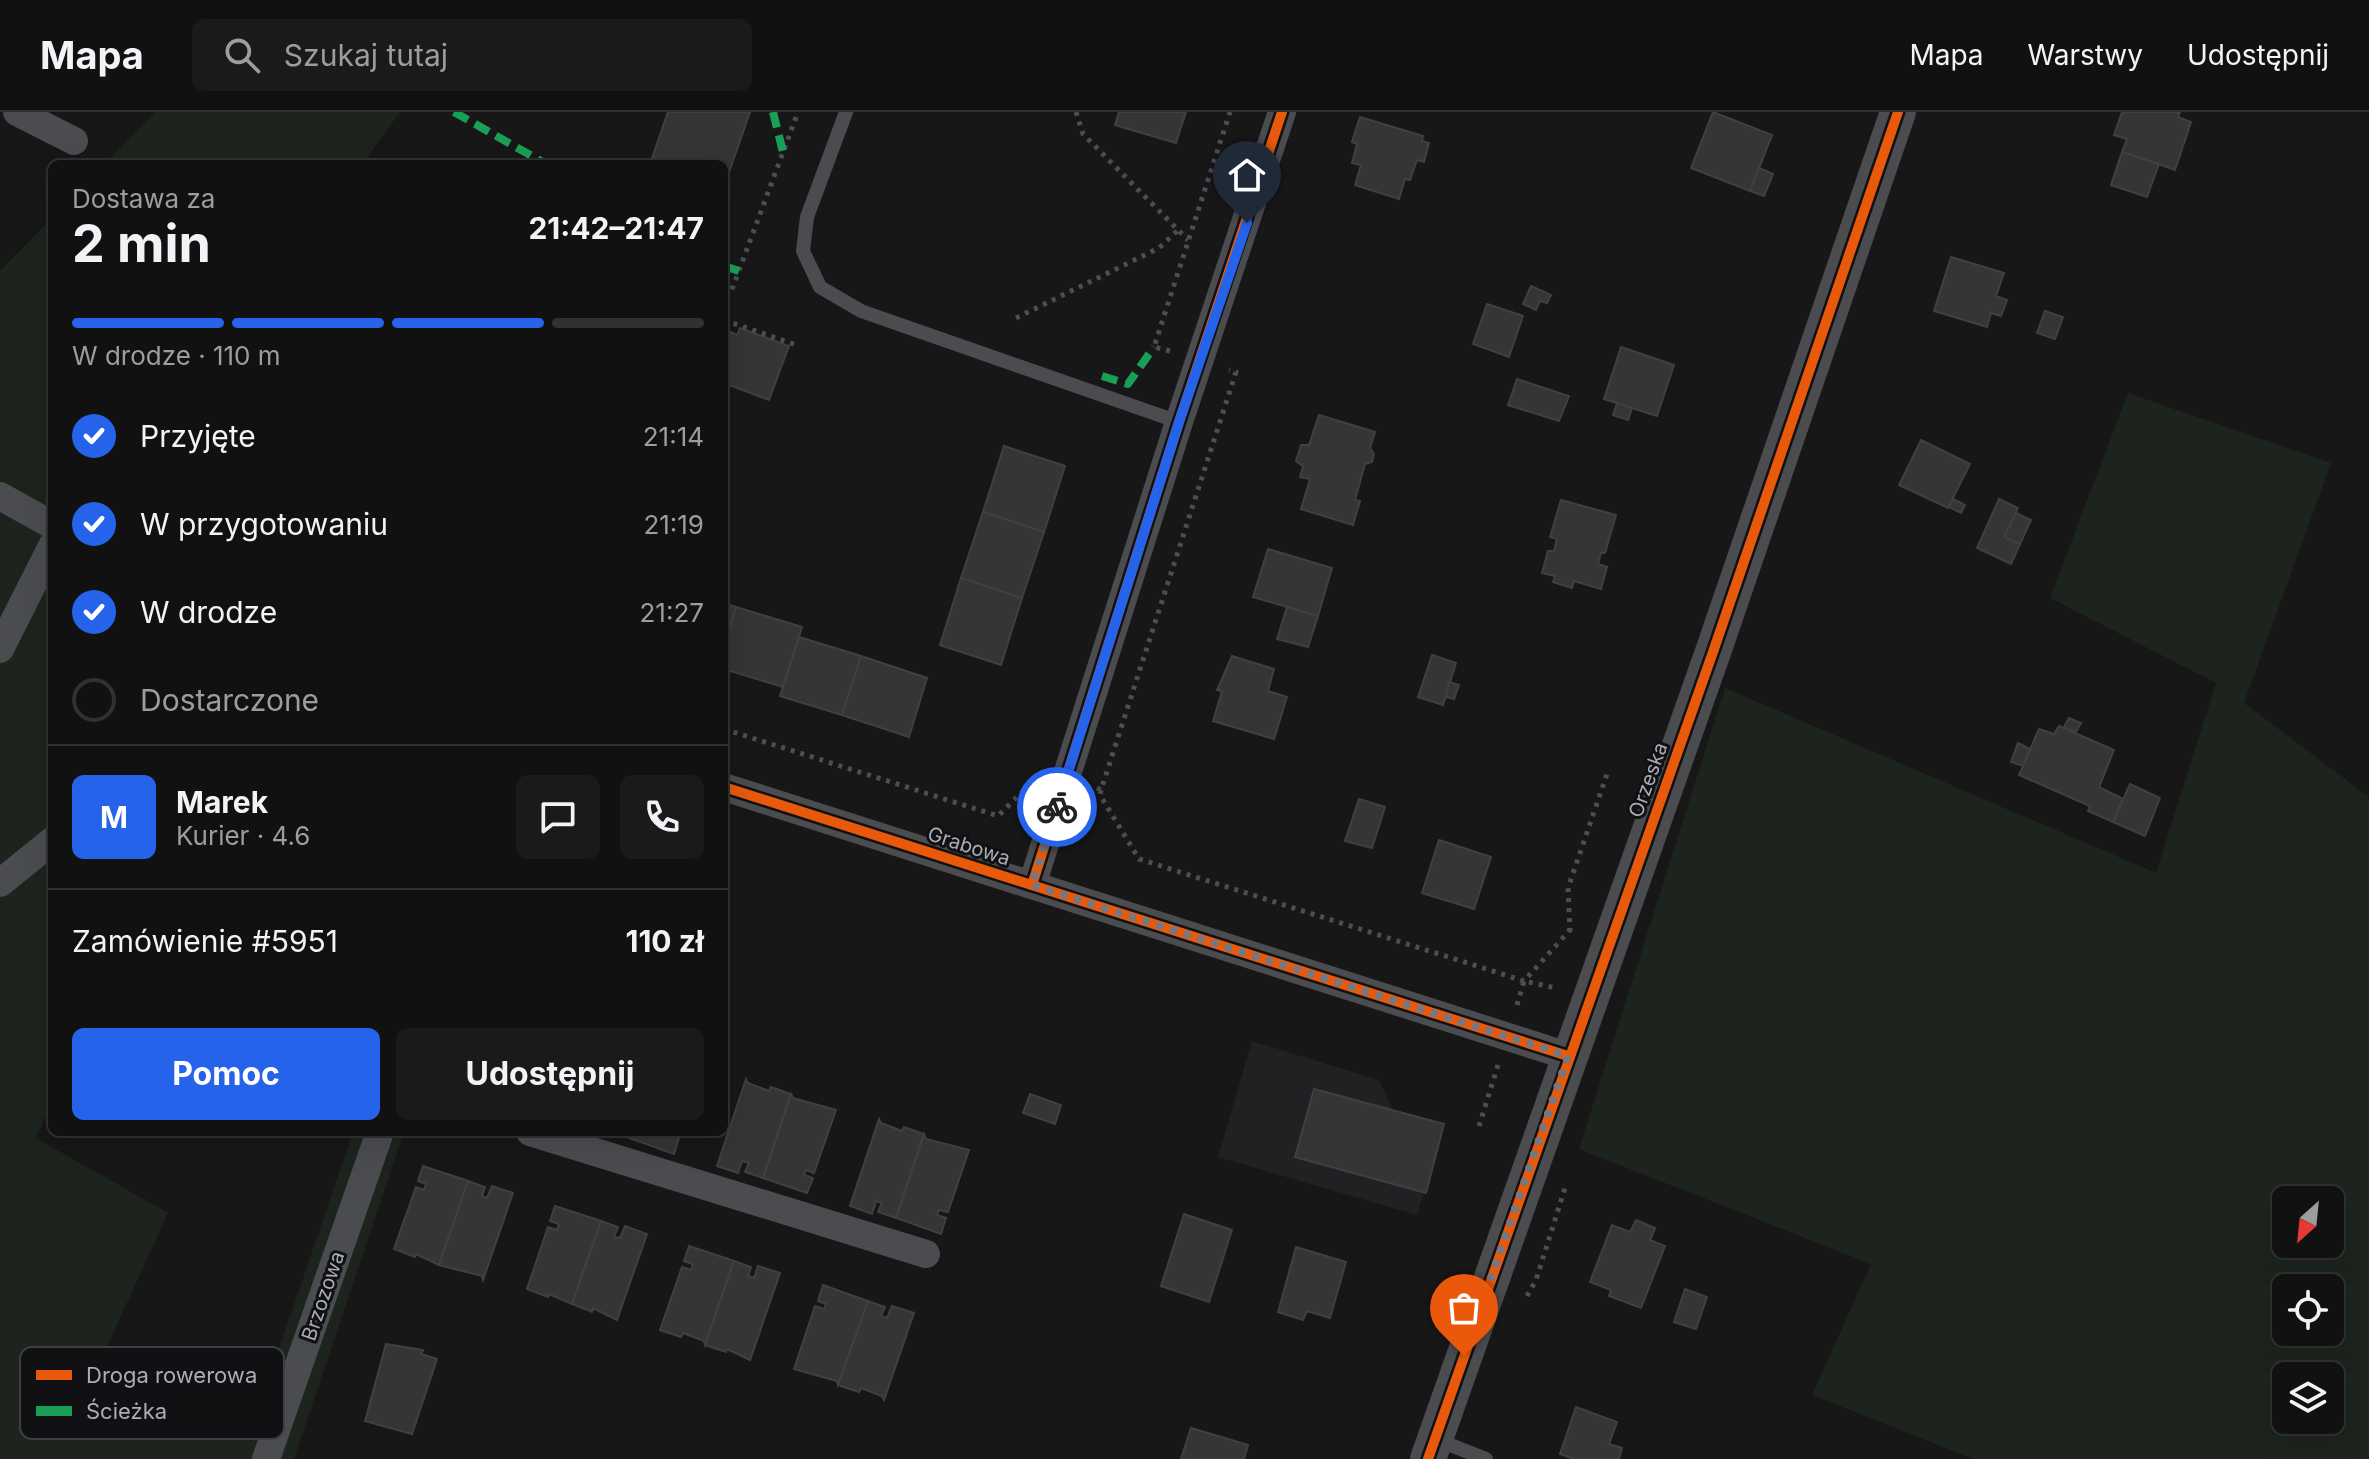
<!DOCTYPE html>
<html lang="pl">
<head>
<meta charset="utf-8">
<style>
  :root { --surface:#111; --page:#1a1a1a; --text:#f1f3f6; --muted:#9c9d9f; --line:#303131; --accent:#2563eb }
  body { margin:0; font-family:Inter,sans-serif; background:var(--page); color:var(--text); height:100vh; display:flex; flex-direction:column; font-size:30px; white-space:nowrap }
  * { box-sizing:border-box; margin:0 }
  p { font-size:26px; color:var(--muted) }
  .icon { flex:none; width:44px; height:44px; fill:none; stroke:currentColor; stroke-width:2; stroke-linecap:round; stroke-linejoin:round }
  .map { position:relative; flex:1; overflow:hidden }
  .details { position:absolute; left:48px; top:48px; width:680px; height:976px; display:flex; flex-direction:column; background:var(--surface); border-radius:12px; box-shadow:0 8px 32px #0002,0 0 0 2px var(--line) }
  .details>* { flex:none }
  .needle { width:52px; rotate:207deg }
  .tools { position:absolute; left:2272px; top:1074px; display:grid; gap:16px }
  .tools a { display:grid; place-items:center; width:72px; height:72px; border-radius:12px; background:var(--surface); box-shadow:0 8px 32px #0002,0 0 0 2px var(--line); font-size:40px }
  .pin { position:absolute; display:grid; place-items:center; width:68px; height:68px; color:#fff; margin:-82px -34px; border-radius:50% 50% 50% 0; rotate:-45deg; box-shadow:0 0 8px #0007 }
  .pin .icon { rotate:45deg }
  .courier { position:absolute; display:grid; place-items:center; width:80px; height:80px; margin:-40px; border:6px solid #2563eb; border-radius:50%; background:#fff; color:#222; box-shadow:0 2px 10px #0007 }
  .overview em { font-style:normal; font-weight:700 }
  .overview div { display:flex; flex-direction:column-reverse }
  .overview { display:flex; align-items:center; justify-content:space-between; height:136px; padding:0 24px }
  h1 { font-size:52px; font-weight:700; line-height:60px }
  .bar { display:grid; grid-template-columns:repeat(4,1fr); gap:12px 8px; align-content:center; height:96px; padding:0 24px }
  .bar i { height:10px; border-radius:6px; background:var(--line) }
  .bar .active { background:var(--accent) }
  .bar p { grid-column:span 4 }
  .line { display:flex; align-items:center; gap:20px; padding:0 24px; border-top:2px solid var(--line) }
  .line div { flex:1 }
  .round { display:grid; place-items:center; flex:none; width:84px; height:84px; border-radius:12px; background:var(--page) }
  ol { padding:0 24px; list-style:none }
  li { display:flex; align-items:center; gap:24px; height:88px }
  li p { margin-inline-start:auto }
  li .icon { padding:8px; border-radius:50%; background:var(--accent); color:#fff; stroke-width:4 }
  li:last-child { color:var(--muted) }
  li i { width:44px; height:44px; border:4px solid var(--line); border-radius:50% }
  .primary-button { display:flex; gap:16px; margin-top:auto; padding:16px 24px }
  .primary-button a { flex:1; height:92px; border-radius:12px; background:var(--accent); color:#fff; font-size:32px; font-weight:700; line-height:92px; text-align:center }
  .primary-button a+a { background:var(--page); color:var(--text) }
  header { display:flex; align-items:center; gap:48px; box-sizing:border-box; height:112px; padding:0 40px; background:var(--surface); border-bottom:2px solid var(--line) }
  header strong { font-size:38px }
  nav { display:flex; gap:44px; margin-inline-start:auto; font-size:28px }
  .search { width:560px; height:72px; background:var(--page); display:flex; align-items:center; gap:20px; box-sizing:border-box; padding:0 28px; border-radius:12px; color:var(--muted); font-size:30px }
  .map>svg:first-child { display:block }
  .built { fill:#212123 }
  .green { fill:#1d241e; fill-rule:evenodd }
  .building { fill:#353536; stroke:#3f4043; stroke-width:2 }
  .lines { fill:none; stroke-linecap:round; stroke-linejoin:round }
  .path { stroke:#4d4e52; stroke-width:5; stroke-dasharray:4 6; stroke-linecap:butt }
  .service { stroke:#4b4c50; stroke-width:14 }
  .minor { stroke:#4b4c50; stroke-width:28 }
  .tertiary { stroke:#4b4c50; stroke-width:36 }
  .quiet { stroke:#1a9f57; stroke-width:8; stroke-dasharray:16 8; stroke-linecap:butt }
  .cycleway-casing { stroke:#111113; stroke-width:15 }
  .cycleway { stroke:#e8590c; stroke-width:10 }
  .done { stroke:#757880; stroke-width:8; stroke-dasharray:0 14.4 }
  .route { stroke:#2563eb; stroke-width:10 }
  .labels { text-anchor:middle; stroke-width:6; stroke-linejoin:round; paint-order:stroke }
  .street-label { font-size:20px; fill:#a8adb8; stroke:#111113 }
  .key { fill:#111113; stroke:#3e4045; stroke-width:2 }
  .key-label { font-size:22px; fill:#a8adb8 }
</style>
</head>
<body>
<header>
<strong>Mapa</strong>
<div class="search"><svg class="icon" aria-label="search" viewBox="0 0 24 24"><circle cx="10" cy="10" r="6"/><path d="M15 15l6 6"/></svg>Szukaj tutaj</div>
<nav><a>Mapa</a><a>Warstwy</a><a>Udostępnij</a></nav>
</header>
<div class="map">
<svg width="2369" height="1347" viewBox="0 0 2369 1347">
  <rect width="100%" height="100%" fill="#171717"/>
  <path class="built" d="M1252 929 1379 968 1392 997 1444 1011 1417 1103 1218 1045Z"/>
  <g class="green">
    <path d="M155 0H400L362 52H104Z"/>
    <path d="M52 106V990L36 1026 168 1101 94 1263 255 1307 353 1020H404L294 1347H0V159Z"/>
    <path d="M2128 281 2331 351 2244 591 2369 685V1347H1973L1812 1283 1871 1152 1579 1037 1725 576 2156 761 2216 571 2050 486ZM2286 1088H2330V1132H2286ZM2330 1176V1220H2286V1176ZM2330 1264V1308H2286V1264Z"/>
  </g>
  <g class="building">
    <path d="M668 0H750L724 75V52H650Z"/>
    <path d="M1119 0H1186L1176 31 1115 13Z"/>
    <path d="M1713 0 1772 23 1750 79 1691 56Z"/>
    <path d="M2122 0H2180L2178 5 2191 10 2175 58 2122 40 2127 27 2114 23Z"/>
    <path d="M1360 5 1423 24 1422 29 1429 31 1424 50 1417 48 1410 68 1405 67 1399 87 1355 73 1361 53 1352 51 1357 32 1352 30Z"/>
    <path d="M2122 40 2159 52 2147 85 2111 73Z"/>
    <path d="M1759 56 1773 62 1764 84 1750 79Z"/>
    <path d="M1951 145 2004 161 1996 184 2007 188 2001 204 1991 201 1987 215 1934 199Z"/>
    <path d="M1531 174 1551 183 1547 191 1540 189 1536 198 1523 192Z"/>
    <path d="M1487 192 1523 204 1509 245 1473 232Z"/>
    <path d="M2045 199 2063 205 2055 227 2037 221Z"/>
    <path d="M740 216 789 234 769 288 724 271V223L726 218 737 223Z"/>
    <path d="M1621 235 1674 253 1657 304 1604 287Z"/>
    <path d="M1517 267 1569 284 1559 309 1508 293Z"/>
    <path d="M1617 291 1632 296 1628 308 1613 303Z"/>
    <path d="M1319 303 1375 320 1370 336 1374 342 1372 350 1365 352 1355 388 1360 389 1353 413 1301 397 1310 367 1300 365 1303 354 1296 349 1301 333H1309Z"/>
    <path d="M1921 328 1970 352 1948 396 1899 373Z"/>
    <path d="M1004 334 1065 354 1044 420 983 400Z"/>
    <path d="M1953 387 1965 393 1961 401 1949 395Z"/>
    <path d="M1999 387 2018 396 2004 425 2020 432 2011 452 1977 436Z"/>
    <path d="M1561 388 1616 403 1605 441H1601L1598 452 1607 455 1601 477 1574 469 1572 476 1553 470 1555 464 1542 461 1548 439H1554L1557 427 1550 425Z"/>
    <path d="M983 400 1044 420 1022 486 961 466Z"/>
    <path d="M2016 401 2031 408 2020 432 2004 425Z"/>
    <path d="M1268 437 1332 456 1318 504 1253 485Z"/>
    <path d="M961 466 1022 486 1001 553 940 533Z"/>
    <path d="M724 491 736 495 724 537Z"/>
    <path d="M736 495 802 515 783 575 724 557V537Z"/>
    <path d="M1287 495 1318 504 1308 535 1277 527Z"/>
    <path d="M799 525 861 544 842 603 780 584Z"/>
    <path d="M1432 543 1456 551 1443 593 1418 585Z"/>
    <path d="M861 544 927 566 909 625 842 603Z"/>
    <path d="M1232 544 1274 557 1268 579 1287 585 1274 627 1213 609 1222 579 1217 578Z"/>
    <path d="M1449 570 1459 573 1454 587 1446 585Z"/>
    <path d="M2069 606 2081 611 2076 620 2064 615Z"/>
    <path d="M2059 614 2114 638 2099 675 2123 687 2113 710 2088 699 2090 694 2019 663 2039 617 2054 622Z"/>
    <path d="M2018 631 2030 637 2023 654 2011 650Z"/>
    <path d="M2130 672 2160 686 2145 724 2113 710Z"/>
    <path d="M1359 687 1385 695 1372 736 1345 729Z"/>
    <path d="M1439 728 1491 745 1474 797 1422 781Z"/>
    <path d="M746 967 748 971 769 979 771 975 791 982 763 1066 745 1060 749 1051 742 1049 738 1061 717 1054Z"/>
    <path d="M1314 977 1444 1012 1426 1081 1295 1045Z"/>
    <path d="M791 982 793 986 836 998 814 1061 806 1058 804 1063 813 1066 807 1081 763 1066Z"/>
    <path d="M1030 982 1061 993 1055 1012 1023 1001Z"/>
    <path d="M879 1007 881 1011 902 1019 904 1015 924 1022 896 1106 878 1100 882 1091 876 1089 872 1102 850 1094Z"/>
    <path d="M631 1020H672L671 1023 679 1026 674 1042 629 1026Z"/>
    <path d="M924 1022 926 1027 969 1038 948 1100 939 1098 937 1103 946 1106 941 1122 896 1106Z"/>
    <path d="M423 1054 468 1069 439 1153 416 1142 415 1145 394 1137 416 1075 424 1078 426 1072 418 1069Z"/>
    <path d="M468 1069 485 1075 482 1084 487 1086 492 1074 513 1081 483 1168 482 1164 439 1153Z"/>
    <path d="M555 1094 601 1109 572 1192 549 1182 548 1185 527 1177 548 1115 557 1118 559 1112 550 1109Z"/>
    <path d="M1184 1102 1232 1118 1209 1190 1161 1174Z"/>
    <path d="M1636 1108 1655 1116 1650 1128 1665 1134 1641 1196 1609 1184 1611 1178 1590 1170 1612 1113 1630 1120Z"/>
    <path d="M601 1109 618 1115 614 1125 620 1126 625 1114 647 1122 617 1208 593 1196 592 1200 572 1192Z"/>
    <path d="M689 1134 734 1149 705 1233 704 1229 683 1221 681 1225 660 1218 682 1155 691 1158 693 1152 684 1149Z"/>
    <path d="M1296 1135 1346 1150 1330 1206 1307 1199 1303 1208 1278 1200Z"/>
    <path d="M734 1149 751 1155 748 1164 754 1166 758 1154 780 1161 750 1248 727 1237 726 1240 705 1233Z"/>
    <path d="M823 1173 868 1189 838 1273 837 1269 794 1257 815 1194 824 1197 826 1192 818 1189Z"/>
    <path d="M1685 1177 1707 1185 1696 1217 1674 1210Z"/>
    <path d="M868 1189 885 1195 881 1204 887 1206 892 1194 914 1201 884 1288 882 1284 861 1276 859 1280 838 1273Z"/>
    <path d="M386 1232 423 1238 421 1242 437 1247 412 1322 365 1309Z"/>
    <path d="M1576 1295 1617 1310 1609 1332 1622 1336 1619 1347H1574L1560 1342Z"/>
    <path d="M1191 1316 1248 1333 1244 1347H1181Z"/>
  </g>
  <g class="lines">
    <g class="path">
      <path d="M1076 0 1083 22 1188 128"/>
      <path d="M724 178 731 180 798 0"/>
      <path d="M1016 206 1159 136 1178 118"/>
      <path d="M724 208 799 234"/>
      <path d="M1170 239 1154 235 1230 0"/>
      <path d="M724 617 998 704 1028 674"/>
      <path d="M1097 676 1101 678 1236 260 1229 258"/>
      <path d="M1101 678 1100 683 1139 747 1524 869 1570 818"/>
      <path d="M1570 820 1568 776 1608 659"/>
      <path d="M1517 893 1524 869 1556 876"/>
      <path d="M1479 1014 1498 953"/>
      <path d="M1527 1184 1536 1168 1566 1073"/>
    </g>
    <g class="service">
      <path d="M846 0 807 105 803 139 820 175 861 199 1179 310"/>
      <path d="M1435 1327 1486 1347"/>
    </g>
    <g class="minor">
      <path d="M17 0 74 29"/>
      <path d="M0 384 52 413"/>
      <path d="M0 537 52 434"/>
      <path d="M724 675 1568 944"/>
      <path d="M0 771 52 729"/>
      <path d="M1032 773 1179 310 1282 0"/>
      <path d="M530 1020 926 1142"/>
      <path d="M266 1347 380 1020"/>
    </g>
    <path class="tertiary" d="M1428 1347 1713 540 1898 0"/>
    <g class="quiet">
      <path d="M454 0 546 52"/>
      <path d="M773 0 783 40"/>
      <path d="M724 154 739 159"/>
      <path d="M1102 264 1128 272 1154 235"/>
    </g>
    <g class="cycleway-casing">
      <g id="cycleway">
        <path d="M724 675 1568 944"/>
        <path d="M1032 773 1179 310 1282 0"/>
        <path d="M1428 1347 1713 540 1898 0"/>
      </g>
    </g>
    <use href="#cycleway" class="cycleway"/>
  </g>
  <g class="lines">
    <path class="done" d="M1057 695 1032 773 1568 944 1464 1244"/>
    <path class="route" d="M1057 695 1179 310 1247 111"/>
  </g>
  <g class="labels">
    <g class="street-label">
      <text transform="translate(1648 668) rotate(-70)" y="7">Orzeska</text>
      <text transform="translate(969 734) rotate(18)" y="7">Grabowa</text>
      <text transform="translate(323 1184) rotate(-71)" y="7">Brzozowa</text>
    </g>
  </g>
  <rect x="20" y="1235" width="264" height="92" rx="12" class="key"/>
  <rect x="36" y="1258" width="36" height="10" fill="#e8590c"/>
  <rect x="36" y="1294" width="36" height="10" fill="#1a9f57"/>
  <g class="key-label">
    <text x="86" y="1271">Droga rowerowa</text>
    <text x="86" y="1307">Ścieżka</text>
  </g>
</svg>
<div class="tools">
<a><svg class="needle" viewBox="-14 -14 28 28"><path d="M0-13l5 13h-10z" fill="#e53935"/><path d="M0 13l5-13h-10z" fill="#9c9d9f"/></svg></a>
<a><svg class="icon" aria-label="locate" viewBox="0 0 24 24"><circle cx="12" cy="12" r="6"/><path d="M12 2v4M12 18v4M2 12h4M18 12h4"/></svg></a>
<a><svg class="icon" aria-label="layers" viewBox="0 0 24 24"><path d="M12 4l9 5-9 5-9-5zM3 14l9 5 9-5"/></svg></a>
</div>
<div class="pin" style="left:1464px;top:1244px;background:#ea580c"><svg class="icon" aria-label="bag" viewBox="0 0 24 24"><path d="M5 8h14l-1 12H6zM9 8a3 3 0 0 1 6 0"/></svg></div>
<div class="pin" style="left:1247px;top:111px;background:#1f2937"><svg class="icon" aria-label="home" viewBox="0 0 24 24"><path d="M3 11l9-7 9 7M6 9v11h12V9"/></svg></div>
<div class="courier" style="left:1057px;top:695px"><svg class="icon" aria-label="bike" viewBox="0 0 24 24"><circle cx="6" cy="16" r="4"/><circle cx="18" cy="16" r="4"/><path d="M6 16l4-8h5l3 8M10 8l3 8H6M13 5h3"/></svg></div>
<section class="details">
<div class="overview"><div><h1>2 min</h1><p>Dostawa za</p></div><em>21:42–21:47</em></div>
<div class="bar"><i class="active"></i><i class="active"></i><i class="active"></i><i></i><p>W drodze · 110 m</p></div>
<ol>
<li><svg class="icon" aria-label="check" viewBox="0 0 24 24"><path d="M5 12l5 5 9-10"/></svg>Przyjęte<p>21:14</p></li>
<li><svg class="icon" aria-label="check" viewBox="0 0 24 24"><path d="M5 12l5 5 9-10"/></svg>W przygotowaniu<p>21:19</p></li>
<li><svg class="icon" aria-label="check" viewBox="0 0 24 24"><path d="M5 12l5 5 9-10"/></svg>W drodze<p>21:27</p></li>
<li><i></i>Dostarczone</li>
</ol>
<div class="line" style="height:144px"><b class="round" style="background:var(--accent);color:#fff">M</b><div><b>Marek</b><p>Kurier · 4.6</p></div><a class="round"><svg class="icon" aria-label="chat" viewBox="0 0 24 24"><path d="M4 5h16v11H9l-5 4z"/></svg></a><a class="round"><svg class="icon" aria-label="phone" viewBox="0 0 24 24"><path d="M5 4h4l2 5-3 2q2 4 5 5l2-3 5 2v4C11 20 4 13 5 4z"/></svg></a></div>
<div class="line" style="height:104px"><div>Zamówienie #5951</div><b>110 zł</b></div>
<div class="primary-button"><a>Pomoc</a><a>Udostępnij</a></div>
</section>
</div>
</body>
</html>
